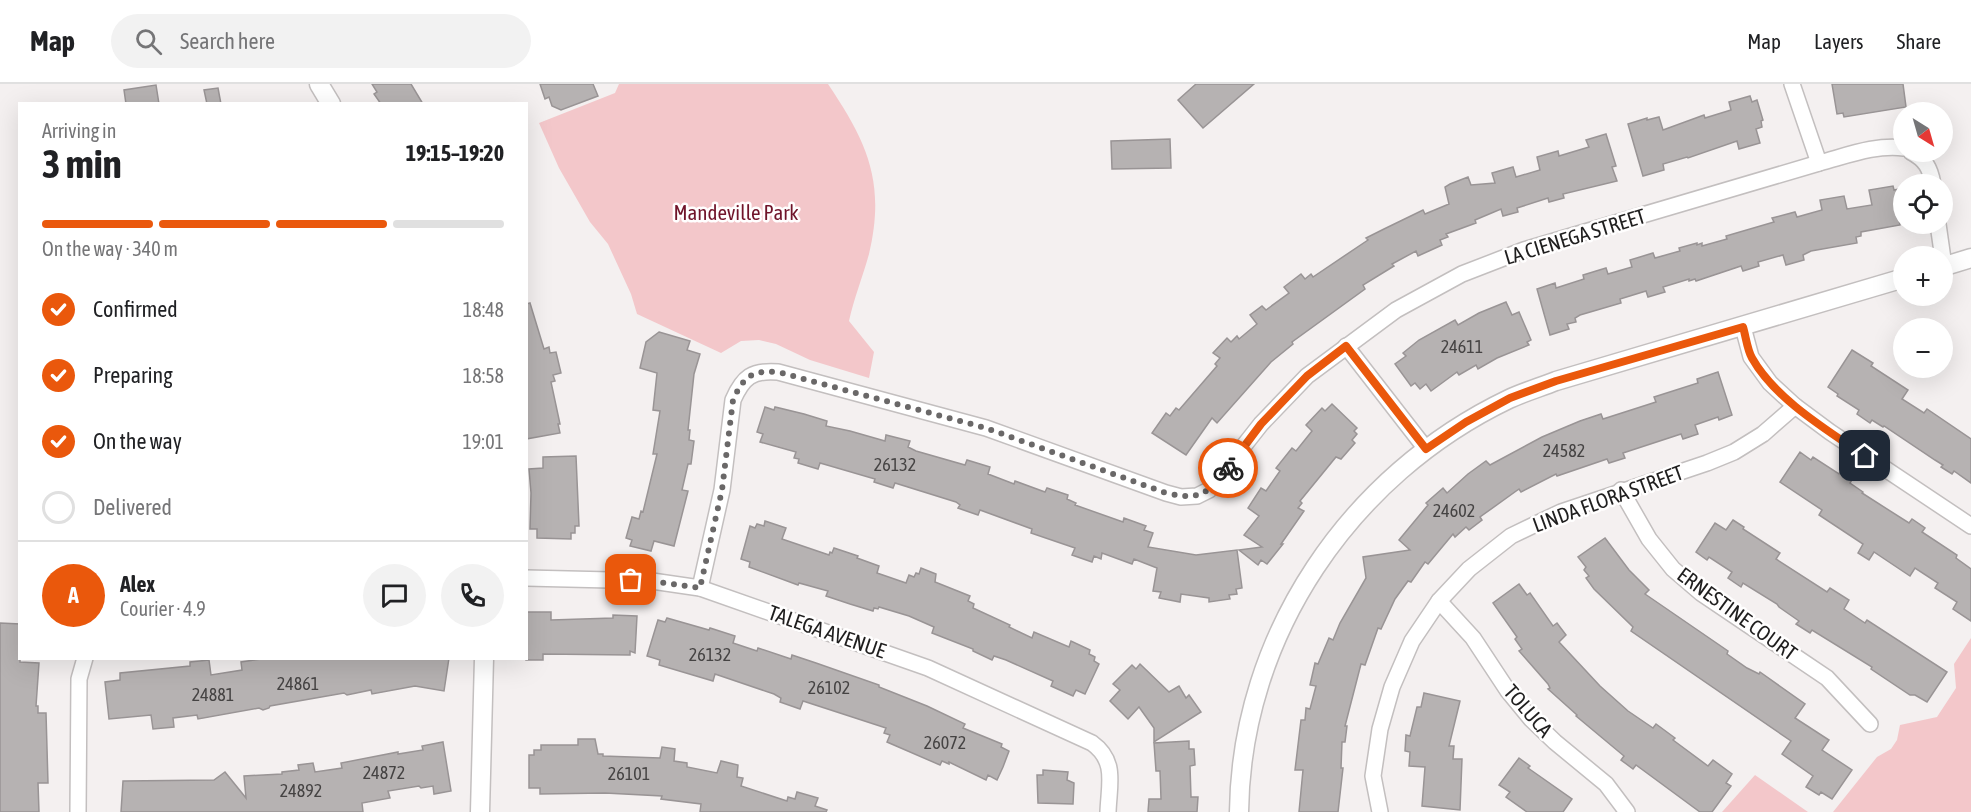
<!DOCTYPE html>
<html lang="en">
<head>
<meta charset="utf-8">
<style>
  :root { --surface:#fff; --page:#f2f2f2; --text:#202124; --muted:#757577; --line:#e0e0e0; --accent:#ea580c }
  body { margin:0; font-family:"Asap Condensed",sans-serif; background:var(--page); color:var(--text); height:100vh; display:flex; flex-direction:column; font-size:22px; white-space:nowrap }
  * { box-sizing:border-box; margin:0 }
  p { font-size:20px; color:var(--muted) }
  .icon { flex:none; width:33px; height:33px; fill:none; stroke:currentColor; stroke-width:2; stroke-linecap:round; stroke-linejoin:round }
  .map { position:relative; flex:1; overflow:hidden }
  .drawer { position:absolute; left:18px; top:18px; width:510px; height:558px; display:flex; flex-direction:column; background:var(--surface); border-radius:0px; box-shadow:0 6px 24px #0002 }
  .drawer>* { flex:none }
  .needle { width:39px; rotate:143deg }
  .tools { position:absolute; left:1893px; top:18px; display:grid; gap:12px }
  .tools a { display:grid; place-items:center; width:60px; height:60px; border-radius:50%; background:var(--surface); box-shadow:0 6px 24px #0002; font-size:30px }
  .pin { position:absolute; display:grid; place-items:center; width:51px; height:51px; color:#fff; margin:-26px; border-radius:12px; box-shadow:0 3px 9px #0006 }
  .courier { position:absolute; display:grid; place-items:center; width:60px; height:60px; margin:-30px; border:4px solid #ea580c; border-radius:50%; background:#fff; color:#222; box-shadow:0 2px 8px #0007 }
  .head em { font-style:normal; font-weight:700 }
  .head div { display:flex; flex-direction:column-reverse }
  .head { display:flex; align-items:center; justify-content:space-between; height:102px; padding:0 24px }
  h1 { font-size:39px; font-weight:700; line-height:45px }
  .bar { display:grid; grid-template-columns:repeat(4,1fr); gap:9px 6px; align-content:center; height:72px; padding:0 24px }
  .bar i { height:8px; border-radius:4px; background:var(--line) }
  .bar .active { background:var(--accent) }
  .bar p { grid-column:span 4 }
  .line { display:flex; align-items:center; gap:15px; padding:0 24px; border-top:2px solid var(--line) }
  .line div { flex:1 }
  .round { display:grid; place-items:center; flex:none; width:63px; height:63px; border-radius:32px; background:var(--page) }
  ol { padding:0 24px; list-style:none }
  li { display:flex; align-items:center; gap:18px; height:66px }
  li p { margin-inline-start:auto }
  li .icon { padding:6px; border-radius:50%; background:var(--accent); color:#fff; stroke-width:4 }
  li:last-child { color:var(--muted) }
  li i { width:33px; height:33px; border:3px solid var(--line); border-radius:50% }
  header { display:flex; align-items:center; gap:36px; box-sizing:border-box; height:84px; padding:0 30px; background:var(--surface); border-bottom:2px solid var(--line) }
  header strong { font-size:28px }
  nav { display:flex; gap:33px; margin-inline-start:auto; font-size:21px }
  .search { width:420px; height:54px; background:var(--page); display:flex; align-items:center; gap:15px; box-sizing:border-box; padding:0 21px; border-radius:33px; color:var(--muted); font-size:22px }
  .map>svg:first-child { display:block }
  .green { fill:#f3c7ca }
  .building { fill:#b6b2b2; stroke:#999495; stroke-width:1.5 }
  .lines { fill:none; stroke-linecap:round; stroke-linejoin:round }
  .minor-casing { stroke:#c3bfbf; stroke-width:18 }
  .tertiary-casing { stroke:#c3bfbf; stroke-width:21 }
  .minor { stroke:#fff; stroke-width:15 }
  .tertiary { stroke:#fff; stroke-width:18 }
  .done { stroke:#6a6868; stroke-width:6; stroke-dasharray:0 10.8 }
  .route { stroke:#ea580c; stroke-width:8 }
  .labels { text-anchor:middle; stroke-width:5; stroke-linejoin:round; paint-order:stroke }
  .number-label { font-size:18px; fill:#454343 }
  .park-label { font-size:21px; fill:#70142a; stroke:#fffefe }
  .street-label { font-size:21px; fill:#1f1e1e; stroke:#fffefe }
</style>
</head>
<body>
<header>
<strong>Map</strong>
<div class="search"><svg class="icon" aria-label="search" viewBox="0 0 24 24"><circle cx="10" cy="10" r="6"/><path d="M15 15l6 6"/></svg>Search here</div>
<nav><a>Map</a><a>Layers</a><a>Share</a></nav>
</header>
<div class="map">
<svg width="1971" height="728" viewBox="0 0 1971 728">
  <rect width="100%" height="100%" fill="#f4f0f0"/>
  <g class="green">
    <path d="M619 0H828C867 58 886 98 869 170 863 192 854 214 849 237L874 268 869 294 810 276 776 260 759 256 741 257 721 269 637 230 631 210 608 160 590 138 559 84 539 39 615 9Z"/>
    <path d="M1971 554V728H1833L1877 673 1891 665 1897 656 1900 641 1937 633 1956 604 1954 580Z"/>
    <path d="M1755 691 1808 728H1722Z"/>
  </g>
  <g class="building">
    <path d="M372 0H411L423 20H381L374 10 377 8Z"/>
    <path d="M540 0H593L598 12 561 26 552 22 549 13 545 15Z"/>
    <path d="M1196 0H1254L1203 44 1178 16Z"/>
    <path d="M1832 0H1903L1906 23 1844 33 1843 29 1837 30Z"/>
    <path d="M156 1 159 20H126L124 6Z"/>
    <path d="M218 4 221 20H207L204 6Z"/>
    <path d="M1750 12 1752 18 1757 16 1763 36 1761 37 1762 43 1756 45 1760 59 1739 65 1737 57 1688 74 1687 73 1663 80 1664 86 1643 92 1628 40 1647 34V36L1659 33 1663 46 1704 31 1705 34 1731 26 1729 18Z"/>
    <path d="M1606 50 1616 82 1612 83 1617 97 1563 110 1564 114 1549 118 1548 114 1517 124 1518 128 1503 132 1501 125 1475 136 1476 139 1446 150 1448 153 1440 156 1442 161 1418 172 1416 167 1392 180 1394 182 1363 201 1365 205 1292 258 1293 260 1271 278 1217 339 1212 334 1186 371 1152 349 1166 329 1170 332 1176 324 1179 326 1217 282 1215 280 1220 274 1213 269 1227 254 1231 258 1237 252 1239 255 1257 240 1250 231 1262 222 1266 226 1289 209 1284 203 1301 190 1305 195 1311 190 1313 193 1368 156 1366 154 1384 145 1423 126 1425 130 1449 120 1445 103 1450 100 1468 93 1471 101 1495 99 1492 89 1513 83 1516 93 1540 86 1537 73 1558 67 1559 72 1589 63 1586 56Z"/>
    <path d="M1170 55 1171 84 1112 85 1111 57Z"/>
    <path d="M1893 102 1894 106 1904 104V135L1899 136 1900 141 1861 148V152L1856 153 1857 159 1811 167 1803 171 1804 176 1786 181 1783 171 1758 178 1759 182 1743 187 1741 182 1696 197 1695 195 1689 197V195L1663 203 1665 208 1648 213 1646 207 1620 215 1621 219 1580 231 1575 234 1576 238 1567 240 1569 245 1550 251 1537 205 1555 199 1556 204 1584 195 1583 191 1606 184 1608 190 1632 183 1630 176 1653 169 1655 174 1680 167 1679 164 1697 159V161L1702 159V162L1727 155 1726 152 1774 138 1772 134 1795 128 1797 133 1822 126 1820 116 1844 112 1847 125 1872 121 1869 106Z"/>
    <path d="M1506 218 1512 231 1519 228 1531 256 1527 258 1529 261 1497 274 1478 285 1476 281 1459 291 1457 288 1431 307 1426 300 1420 305 1415 299 1411 302 1395 280 1406 272 1403 269 1419 256 1455 236 1458 241 1479 229Z"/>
    <path d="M530 219 544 265 549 263 550 269 556 268 561 289 553 291 555 297 551 298 560 340H558L560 349 526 355V220Z"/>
    <path d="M659 248 690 257 687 266 700 270 694 290 688 346H690L689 356 694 357 691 380H688L682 406 688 407 674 462 654 457 651 467 630 462 632 456 626 454 632 433 639 435 641 427 643 428 657 370H653L660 327 653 326 657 289 640 284 646 258Z"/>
    <path d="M1852 266 1873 279 1871 282 1908 306 1902 315 1924 329 1927 325 1971 355V399L1954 387 1952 390 1941 383 1943 381 1935 376 1884 342 1883 343 1872 336 1870 339 1857 330 1859 326 1837 312 1838 310 1828 303Z"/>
    <path d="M1718 288 1732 331 1719 336 1718 333 1695 341 1698 350 1683 355 1681 350 1623 369 1625 374 1609 379 1607 375 1557 392 1556 390 1521 408 1519 405 1480 433 1482 436 1469 446 1466 443 1455 453 1453 450 1428 480 1425 478 1411 498 1408 497 1395 515 1381 545 1378 544 1365 581 1361 580 1345 642H1347L1345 658H1342L1341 684H1343L1338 728H1299L1303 686H1295L1301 636H1305L1306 624 1310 625 1316 602 1310 601 1315 579 1318 580 1329 554 1333 556 1340 539 1366 494 1363 473 1410 466 1399 456 1428 421 1426 419 1443 404 1447 409 1468 390 1486 377 1490 381 1542 353 1580 337 1601 330 1603 335 1656 318 1654 313 1698 299 1697 295Z"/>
    <path d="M1332 320 1357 344 1354 347 1357 350 1352 356 1355 359 1341 375 1336 373 1300 417 1302 419 1298 424 1304 427 1281 460H1283L1267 480 1261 476 1258 481 1239 466 1262 463 1244 451 1259 432 1248 424 1261 404 1266 407 1280 387 1276 384 1292 364 1296 367 1312 347 1306 341 1322 324 1325 327Z"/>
    <path d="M765 323 774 326 775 323 804 330 827 337 826 342 850 347 885 357 886 351 910 357 908 363 916 367 965 381 967 376 990 383 988 390 1014 400 1015 397 1045 408 1047 404 1068 411 1067 415 1076 419 1075 421 1123 438 1124 434 1146 442 1144 446 1153 449 1148 463 1196 471 1237 466 1242 504 1236 505 1237 510 1229 511 1230 515 1209 518V514L1181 510 1180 518 1159 514 1161 508 1153 507 1157 484 1134 475 1132 480 1102 469 1101 475 1094 472 1092 478 1072 471 1075 464 1031 449 1032 445 980 426 978 431 958 424 960 421 956 418 895 399 893 404 874 398 875 395 827 381 820 379 818 385 798 379 799 375 794 374 796 368 760 358 763 350 757 348Z"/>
    <path d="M1800 368 1811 376 1813 373 1839 390 1841 386 1853 394 1850 399 1863 408 1862 409 1909 439 1912 435 1925 444 1922 448 1957 471 1956 474 1971 485V537L1953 525 1957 518 1935 504 1938 499 1915 484 1910 492 1874 468 1869 476 1858 469 1863 460 1819 431 1822 426 1780 398Z"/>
    <path d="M576 372 579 442H575V449H571V455L537 454V445H530L531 409 529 385 543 384V373Z"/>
    <path d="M1733 436 1744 443 1743 445 1780 469 1776 475 1827 508 1830 504 1849 516 1844 525 1865 539 1867 536 1947 588 1927 618 1915 611H1910L1871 585 1872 583 1812 546 1810 549 1796 540 1799 537 1779 523 1777 520 1743 499 1741 503 1728 494 1732 488 1709 473 1707 476 1696 468 1715 439 1726 446Z"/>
    <path d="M765 437 786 444 782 455 829 471 830 468 832 469 834 464 858 472 857 474 879 482 877 489 906 499 909 491 914 493 916 489 919 490 921 484 936 490 935 498 970 512 968 517 974 520 973 524 1010 541 1009 543 1032 554 1034 548 1069 563 1071 557 1090 566 1089 570 1095 573 1094 577 1099 580 1085 610 1076 606 1073 612 1051 602 1053 597 1006 576 994 572 992 576 973 567V565L932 549 934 543 909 532 879 523 878 525 874 524 873 527 850 520 826 512 828 507 799 499 798 501 749 483 750 478 741 475 750 442 755 444 757 440 764 442Z"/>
    <path d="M1605 454 1629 486 1649 506 1645 510 1728 567 1727 570 1747 584 1759 590 1760 588 1805 620 1795 634 1829 656 1822 666 1852 686 1832 715 1821 708 1819 711 1806 703 1813 692 1782 670 1791 657 1631 547 1633 543 1594 505 1586 494 1589 492 1584 486 1586 483 1578 473Z"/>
    <path d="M1519 500 1527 511 1530 509 1553 542 1557 539 1566 551 1559 558 1600 602 1628 627 1653 644 1656 640 1675 654 1673 656 1708 682 1713 676 1732 690 1726 699 1731 702 1712 728H1700L1636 681 1633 685 1621 676 1624 672 1576 632 1577 631 1548 605 1550 604 1548 600 1519 567 1522 565 1515 555 1517 553 1493 519Z"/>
    <path d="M527 528H551V536L613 534V531L637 532 635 569 630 567V571L543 570V576H526Z"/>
    <path d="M667 534 709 546 710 544 735 552 733 559 757 567 758 564 791 575 792 571 816 579 879 601V603L927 622 965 640 963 644 1002 660 1001 663 1009 667 1003 683 997 696 988 691 986 696 949 678V680L942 677 940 681 887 658 890 651 884 649 886 644 803 617 800 625 780 618 781 614 774 610 715 590 713 597 659 581 660 576 647 572 658 536 665 538Z"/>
    <path d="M0 539 20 540V578L39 579 36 622H38V629H46L48 699H38L39 728H0Z"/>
    <path d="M268 574H449L444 607 415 602 372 610 371 606 347 611 344 609 270 622 269 624 263 626 259 624 198 635 197 631 173 634 174 643 153 645 151 631 109 635 105 598 120 596V589L190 582V578L209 576 211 591 242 586 241 578Z"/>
    <path d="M1140 580 1169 608 1179 602 1186 614 1189 611 1201 628 1154 658V644L1139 623 1128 635 1110 617 1120 606 1113 600 1132 581 1136 585Z"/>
    <path d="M1424 609 1460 617 1449 662H1454L1453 675H1462L1460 726 1422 722 1425 683 1409 682 1410 668 1405 667 1406 651 1410 652 1417 623H1421Z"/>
    <path d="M578 655H595L598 670H603V672L660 674 662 663 675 665 674 677 687 679V683L717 689 721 677 738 681 737 693 743 694 741 702 787 717 788 713 795 715 797 708 818 714 815 722 827 726 826 728H700L701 720 661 715 662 712 605 709 540 710V704H529V671H534V666H541V661H578Z"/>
    <path d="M1189 657V665H1194L1195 681 1190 682 1191 713H1198L1197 728H1148L1149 715H1161L1160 687H1156L1154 659Z"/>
    <path d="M443 658 451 707 434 710 433 702 421 704 419 702 388 707 390 714 362 719 363 728H121L123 697 214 696 225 688 246 714 244 692 282 690V688L299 686 298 681 313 679 315 688 342 684 341 679 398 668V670L423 666 422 662Z"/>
    <path d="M1519 674 1530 682 1528 684 1572 715 1563 728H1527L1506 713 1510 708 1499 701Z"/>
    <path d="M1043 686 1068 688 1067 696 1074 699 1073 720 1038 719 1037 691H1043Z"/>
  </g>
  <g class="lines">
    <g class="minor-casing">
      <g id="minor">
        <path d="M1792 0 1819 79"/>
        <path d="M1911 68C1926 76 1930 84 1933 100"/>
        <path d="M1938 140 1944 182"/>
        <path d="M1743 243 1751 273 1770 299 1795 322 1830 348 1971 442"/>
        <path d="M1346 262 1426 365"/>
        <path d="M1621 406 1649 455 1673 485 1701 509 1827 594 1870 640"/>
        <path d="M526 494 652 497 700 504 928 584 1092 659C1117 677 1109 700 1108 728"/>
        <path d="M700 504 722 406 733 316C743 293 752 286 778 288L986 344 1166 409 1181 413 1197 412 1209 406 1261 340 1307 292 1396 226 1462 190 1524 166 1819 79C1846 72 1876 60 1904 64"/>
        <path d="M1439 517 1473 554 1508 607 1531 635 1555 658 1606 700 1627 728"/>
        <path d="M78 728 79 595 85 574"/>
        <path d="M1380 728 1373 692 1380 645 1392 603 1412 557 1439 517 1469 485 1511 452 1561 428 1707 379 1734 368 1763 350 1795 322"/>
      </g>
    </g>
    <g class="tertiary-casing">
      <g id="tertiary">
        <path d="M319 0 331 20"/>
        <path d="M1942 183 1971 174"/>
        <path d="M480 728 484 574"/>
        <path d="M1239 728C1241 551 1350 391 1509 315 1524 308 1541 303 1556 297L1904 194"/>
      </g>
    </g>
    <use href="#minor" class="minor"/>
    <use href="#tertiary" class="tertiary"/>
  </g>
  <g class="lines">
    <path class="done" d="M631 496 652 497 700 504 722 406 733 316C744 292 752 286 778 288L986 344 1166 409C1199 417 1208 410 1228 384"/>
    <path class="route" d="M1228 384 1261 340 1307 292 1346 262 1426 365 1466 338 1510 314 1556 297 1743 243C1746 253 1747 265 1752 274 1775 315 1827 346 1865 372"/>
  </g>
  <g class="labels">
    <g class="number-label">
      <text x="1462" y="269">24611</text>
      <text x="1564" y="373">24582</text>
      <text x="895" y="387">26132</text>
      <text x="1454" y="433">24602</text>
      <text x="710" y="577">26132</text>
      <text x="298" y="606">24861</text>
      <text x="829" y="610">26102</text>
      <text x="213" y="617">24881</text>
      <text x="945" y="665">26072</text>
      <text x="384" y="695">24872</text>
      <text x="629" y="696">26101</text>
      <text x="301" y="713">24892</text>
    </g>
    <g class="park-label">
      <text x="736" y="136">Mandeville Park</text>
    </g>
    <g class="street-label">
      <text transform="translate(1575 153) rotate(-17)" y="7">LA CIENEGA STREET</text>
      <text transform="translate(1608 415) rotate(-20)" y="7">LINDA FLORA STREET</text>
      <text transform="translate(1737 530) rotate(36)" y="7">ERNESTINE COURT</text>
      <text transform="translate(827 548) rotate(19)" y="7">TALEGA AVENUE</text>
      <text transform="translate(1528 627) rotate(49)" y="7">TOLUCA</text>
    </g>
  </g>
</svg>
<div class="tools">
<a><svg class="needle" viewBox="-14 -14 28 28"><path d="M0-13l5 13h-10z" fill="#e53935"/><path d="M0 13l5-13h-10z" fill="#757577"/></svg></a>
<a><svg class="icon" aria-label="locate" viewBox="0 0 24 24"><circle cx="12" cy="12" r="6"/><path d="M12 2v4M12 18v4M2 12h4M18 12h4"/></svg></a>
<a>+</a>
<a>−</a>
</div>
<div class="pin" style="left:631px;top:496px;background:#ea580c"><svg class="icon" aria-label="bag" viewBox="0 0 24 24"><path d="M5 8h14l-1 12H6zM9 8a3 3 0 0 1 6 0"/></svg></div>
<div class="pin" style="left:1865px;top:372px;background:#1f2937"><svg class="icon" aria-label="home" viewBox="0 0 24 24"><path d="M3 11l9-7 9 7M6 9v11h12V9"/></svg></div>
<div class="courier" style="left:1228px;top:384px"><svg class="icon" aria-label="bike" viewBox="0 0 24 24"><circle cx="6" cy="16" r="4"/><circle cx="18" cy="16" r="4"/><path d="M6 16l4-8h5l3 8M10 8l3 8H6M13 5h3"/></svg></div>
<section class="drawer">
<div class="head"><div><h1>3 min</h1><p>Arriving in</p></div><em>19:15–19:20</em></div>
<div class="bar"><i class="active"></i><i class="active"></i><i class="active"></i><i></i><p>On the way · 340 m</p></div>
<ol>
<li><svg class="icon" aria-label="check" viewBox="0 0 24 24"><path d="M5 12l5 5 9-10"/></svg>Confirmed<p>18:48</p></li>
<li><svg class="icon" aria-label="check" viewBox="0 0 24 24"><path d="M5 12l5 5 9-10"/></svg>Preparing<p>18:58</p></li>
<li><svg class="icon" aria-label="check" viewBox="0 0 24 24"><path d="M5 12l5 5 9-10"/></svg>On the way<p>19:01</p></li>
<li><i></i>Delivered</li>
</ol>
<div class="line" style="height:108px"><b class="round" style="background:var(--accent);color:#fff">A</b><div><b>Alex</b><p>Courier · 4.9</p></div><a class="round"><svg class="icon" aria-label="chat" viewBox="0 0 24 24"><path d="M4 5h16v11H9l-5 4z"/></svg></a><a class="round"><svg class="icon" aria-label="phone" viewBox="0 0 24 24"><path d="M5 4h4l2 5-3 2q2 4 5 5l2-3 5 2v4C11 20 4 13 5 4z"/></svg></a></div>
</section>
</div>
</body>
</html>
